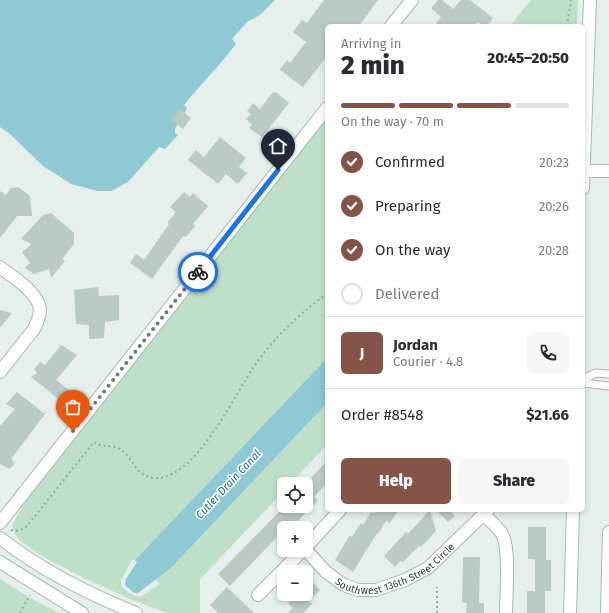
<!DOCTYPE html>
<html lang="en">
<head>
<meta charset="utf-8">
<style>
  :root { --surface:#fff; --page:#f7f7f7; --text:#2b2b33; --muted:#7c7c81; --line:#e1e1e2; --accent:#855347 }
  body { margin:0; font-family:"Fira Sans",sans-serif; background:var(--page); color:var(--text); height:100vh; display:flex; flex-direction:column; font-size:15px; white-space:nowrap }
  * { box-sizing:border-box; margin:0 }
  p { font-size:13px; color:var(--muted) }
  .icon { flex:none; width:22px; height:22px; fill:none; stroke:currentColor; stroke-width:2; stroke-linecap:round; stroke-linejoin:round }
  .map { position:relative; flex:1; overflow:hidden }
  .side { position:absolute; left:325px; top:24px; width:260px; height:488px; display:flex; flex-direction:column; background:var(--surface); border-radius:6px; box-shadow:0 2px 6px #0003 }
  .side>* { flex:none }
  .tools { position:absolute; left:277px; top:477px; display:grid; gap:8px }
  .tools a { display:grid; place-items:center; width:36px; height:36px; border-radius:6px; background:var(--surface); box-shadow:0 2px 6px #0003; font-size:20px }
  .pin { position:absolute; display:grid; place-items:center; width:34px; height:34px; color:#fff; margin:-41px -17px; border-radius:50% 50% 50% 0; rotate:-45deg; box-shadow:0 0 4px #0007 }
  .pin .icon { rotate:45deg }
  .courier { position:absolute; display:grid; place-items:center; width:40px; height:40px; margin:-20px; border:3px solid #1a73e8; border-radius:50%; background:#fff; color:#222; box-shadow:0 1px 5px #0007 }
  .summary em { font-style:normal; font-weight:800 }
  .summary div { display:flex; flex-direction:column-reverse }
  .summary { display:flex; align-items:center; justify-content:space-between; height:68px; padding:0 16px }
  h1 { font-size:26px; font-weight:800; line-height:30px }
  .bar { display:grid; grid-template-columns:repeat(4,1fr); gap:6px 4px; align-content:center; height:48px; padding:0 16px }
  .bar i { height:5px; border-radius:3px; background:var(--line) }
  .bar .selected { background:var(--accent) }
  .bar p { grid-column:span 4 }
  .line { display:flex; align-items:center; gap:10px; padding:0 16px; border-top:1px solid var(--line) }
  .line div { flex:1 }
  .round { display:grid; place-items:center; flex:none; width:42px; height:42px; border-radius:6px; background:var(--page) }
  ol { padding:0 16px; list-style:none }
  li { display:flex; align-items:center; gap:12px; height:44px }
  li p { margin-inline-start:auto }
  li .icon { padding:4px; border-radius:50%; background:var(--accent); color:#fff; stroke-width:4 }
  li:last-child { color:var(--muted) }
  li i { width:22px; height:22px; border:2px solid var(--line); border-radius:50% }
  .action { display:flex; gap:8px; margin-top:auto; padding:8px 16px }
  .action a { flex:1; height:46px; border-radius:6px; background:var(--accent); color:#fff; font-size:16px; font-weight:800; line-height:46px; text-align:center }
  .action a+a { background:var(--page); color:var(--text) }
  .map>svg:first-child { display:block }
  .green { fill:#bfe0c8 }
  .water { fill:#8ec9d4 }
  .building { fill:#bbcac4 }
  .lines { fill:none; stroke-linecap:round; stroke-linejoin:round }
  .lane-casing { stroke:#a8b8b2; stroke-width:9 }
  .street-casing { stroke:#a8b8b2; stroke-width:14 }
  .secondary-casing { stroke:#a4bbb3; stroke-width:14 }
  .path { stroke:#86b3a5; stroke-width:2; stroke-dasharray:2 3; stroke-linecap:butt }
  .lane { stroke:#fff; stroke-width:7 }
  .street { stroke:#fff; stroke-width:12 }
  .secondary { stroke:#fff; stroke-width:12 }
  .done { stroke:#687f78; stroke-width:4; stroke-dasharray:0 7.2 }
  .route { stroke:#1a73e8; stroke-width:5 }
  .labels { text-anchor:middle; stroke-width:3.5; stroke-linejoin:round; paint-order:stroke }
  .street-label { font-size:10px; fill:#24423a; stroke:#f7fbf9 }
  .water-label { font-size:11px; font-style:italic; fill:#1c6f80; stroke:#f7fbf9 }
</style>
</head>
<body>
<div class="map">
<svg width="609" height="613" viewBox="0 0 609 613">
  <rect width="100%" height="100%" fill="#e6efeb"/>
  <g class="green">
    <path d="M531 0H578L577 26H510Z"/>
    <path d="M327 118V358L135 560H132L121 580V586C140 603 140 597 159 584L156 579 171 568 327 403V445L290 484H284V491L200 579V613H167L130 599 84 578 47 559 20 541 15 534 12 525 27 499Z"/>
    <path d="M0 579 32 599 59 613H0Z"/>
  </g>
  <g class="water">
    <path d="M0 0H275L261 14 253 19 248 21 232 39 236 44C220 65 201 84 184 105L187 108 175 129V133L178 135 165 149 159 147 128 182 111 191H98L71 184 43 166 10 134 0 127Z"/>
    <path d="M327 358V403L171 568 138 593H134L125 585 126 579 137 562 135 560Z"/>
  </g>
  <g class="building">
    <path d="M324 0H378L359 26H327V56L303 87 280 70 287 60 290 63 306 42 293 32 302 20 307 23Z"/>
    <path d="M438 0H442L453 9 461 0H470L493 18 487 26H483L478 22 474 26H434L441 17 431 8Z"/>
    <path d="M273 92 277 93 289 103 262 137 249 128 252 125 246 119 251 114 247 111 253 103 260 109Z"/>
    <path d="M180 109 191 118 183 129 172 120Z"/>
    <path d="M220 137 246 158 239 167 247 173 238 184 226 174 218 184 188 160 196 150 204 157Z"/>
    <path d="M18 187 30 196 32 216H17L0 238V191L6 195 11 188Z"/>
    <path d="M184 192 190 197 193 193 208 206 193 224 195 226 186 237 183 236 152 279 130 263 136 254 144 260 169 224 168 222 176 212 170 207Z"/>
    <path d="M51 213 74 233V244L62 259 65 261 51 278 49 269 34 274 25 268 30 263 22 252 32 244 21 239 43 215Z"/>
    <path d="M98 287 99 296 119 295V320L105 322 104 338 89 339V325L76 324 74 290Z"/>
    <path d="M0 310 12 313 0 328Z"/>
    <path d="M61 345 77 355 56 380 69 390 61 401 31 377 37 373 34 369 40 362 45 365Z"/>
    <path d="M17 392 45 414 11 459 15 463 10 469 0 464V426L15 409 6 404Z"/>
    <path d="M327 461V483L314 497 318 500 295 524 292 521 286 528H284V530L230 586 218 574 282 509 285 512 290 506H306V483Z"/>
    <path d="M376 510H398L390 523 386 521 378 534 377 533 353 572 335 560 350 535 352 537 361 523 363 525 371 512 374 514Z"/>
    <path d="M430 510 436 531 421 547 419 546 403 562 400 561 395 567 384 556 406 532 408 534Z"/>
    <path d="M436 510H449L455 516 448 522Z"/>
    <path d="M528 527H546V560H551V591H545V613H527V591H535V559H528Z"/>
    <path d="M463 557H480L479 603H484V613H466L467 603 462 602Z"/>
    <path d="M306 575 320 590 309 601 312 604 303 613H288L293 608 288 603 298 594H306Z"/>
    <path d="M227 587 254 613H218L210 605Z"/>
  </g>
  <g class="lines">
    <g class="lane-casing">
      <g id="lane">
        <path d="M583 379 596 373 609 374"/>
        <path d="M583 383 609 386"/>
      </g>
    </g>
    <g class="street-casing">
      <g id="street">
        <path d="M391 26 412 0"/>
        <path d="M583 171H609"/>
        <path d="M0 267C13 277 33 289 39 305 42 313 37 322 34 329L0 372"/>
        <path d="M484 515C490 521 500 528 503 536 510 551 506 594 506 613"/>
        <path d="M0 523 327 108"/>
        <path d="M306 547 340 510"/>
        <path id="s1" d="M306 550 326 572 344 585 358 590H376L405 580 428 568 488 510"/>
        <path d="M258 595 303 550"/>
      </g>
    </g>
    <g class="secondary-casing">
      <g id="secondary">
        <path d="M583 188 590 0"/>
        <path d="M0 538C41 570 88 594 136 613"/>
        <path d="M0 562 82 613"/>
        <path d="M570 613 573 510"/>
        <path d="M607 613 609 532"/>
      </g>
    </g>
    <g class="path">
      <path d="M567 26 571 0"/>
      <path d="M11 530C17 532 22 530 27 526L94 442C102 448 111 444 120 449 134 457 134 478 157 478 198 477 236 391 257 362 275 337 302 311 327 294"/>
      <path d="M20 613 30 595"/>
      <path d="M437 613V587"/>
    </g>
    <use href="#lane" class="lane"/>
    <use href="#street" class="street"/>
    <use href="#secondary" class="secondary"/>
  </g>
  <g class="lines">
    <path class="done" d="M73 431 198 272"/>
    <path class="route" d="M198 272 278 170"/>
  </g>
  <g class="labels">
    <g class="street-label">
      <text dy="4" stroke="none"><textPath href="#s1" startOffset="109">Southwest 136th Street Circle</textPath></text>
    </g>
    <g class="water-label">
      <text transform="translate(228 484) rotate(-47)" y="4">Cutler Drain Canal</text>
    </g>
  </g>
</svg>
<div class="tools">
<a><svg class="icon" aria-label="locate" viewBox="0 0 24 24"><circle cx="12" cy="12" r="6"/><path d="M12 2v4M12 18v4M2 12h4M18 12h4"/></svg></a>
<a>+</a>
<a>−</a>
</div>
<div class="pin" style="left:73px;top:431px;background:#ea580c"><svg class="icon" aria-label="bag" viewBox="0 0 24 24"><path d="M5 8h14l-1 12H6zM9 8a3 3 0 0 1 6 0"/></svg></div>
<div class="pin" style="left:278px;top:170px;background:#1f2937"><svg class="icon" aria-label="home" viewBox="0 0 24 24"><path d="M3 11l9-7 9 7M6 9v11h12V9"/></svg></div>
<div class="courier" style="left:198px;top:272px"><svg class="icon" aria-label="bike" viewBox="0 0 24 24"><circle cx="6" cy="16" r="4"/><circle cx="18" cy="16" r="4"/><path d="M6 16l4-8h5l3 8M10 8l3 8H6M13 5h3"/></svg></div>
<section class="side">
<div class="summary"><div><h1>2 min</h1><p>Arriving in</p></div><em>20:45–20:50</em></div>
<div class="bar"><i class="selected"></i><i class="selected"></i><i class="selected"></i><i></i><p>On the way · 70 m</p></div>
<ol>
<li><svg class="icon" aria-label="check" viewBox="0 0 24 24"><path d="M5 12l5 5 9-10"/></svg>Confirmed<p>20:23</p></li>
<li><svg class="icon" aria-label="check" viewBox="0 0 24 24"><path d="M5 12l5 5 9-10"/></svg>Preparing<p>20:26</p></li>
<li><svg class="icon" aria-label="check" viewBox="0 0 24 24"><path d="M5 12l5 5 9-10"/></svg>On the way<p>20:28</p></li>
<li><i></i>Delivered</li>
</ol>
<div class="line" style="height:72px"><b class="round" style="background:var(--accent);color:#fff">J</b><div><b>Jordan</b><p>Courier · 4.8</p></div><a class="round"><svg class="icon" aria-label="phone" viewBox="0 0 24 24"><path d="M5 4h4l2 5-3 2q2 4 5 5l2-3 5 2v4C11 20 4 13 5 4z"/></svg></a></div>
<div class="line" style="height:52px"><div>Order #8548</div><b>$21.66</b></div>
<div class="action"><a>Help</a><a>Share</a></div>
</section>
</div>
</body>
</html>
